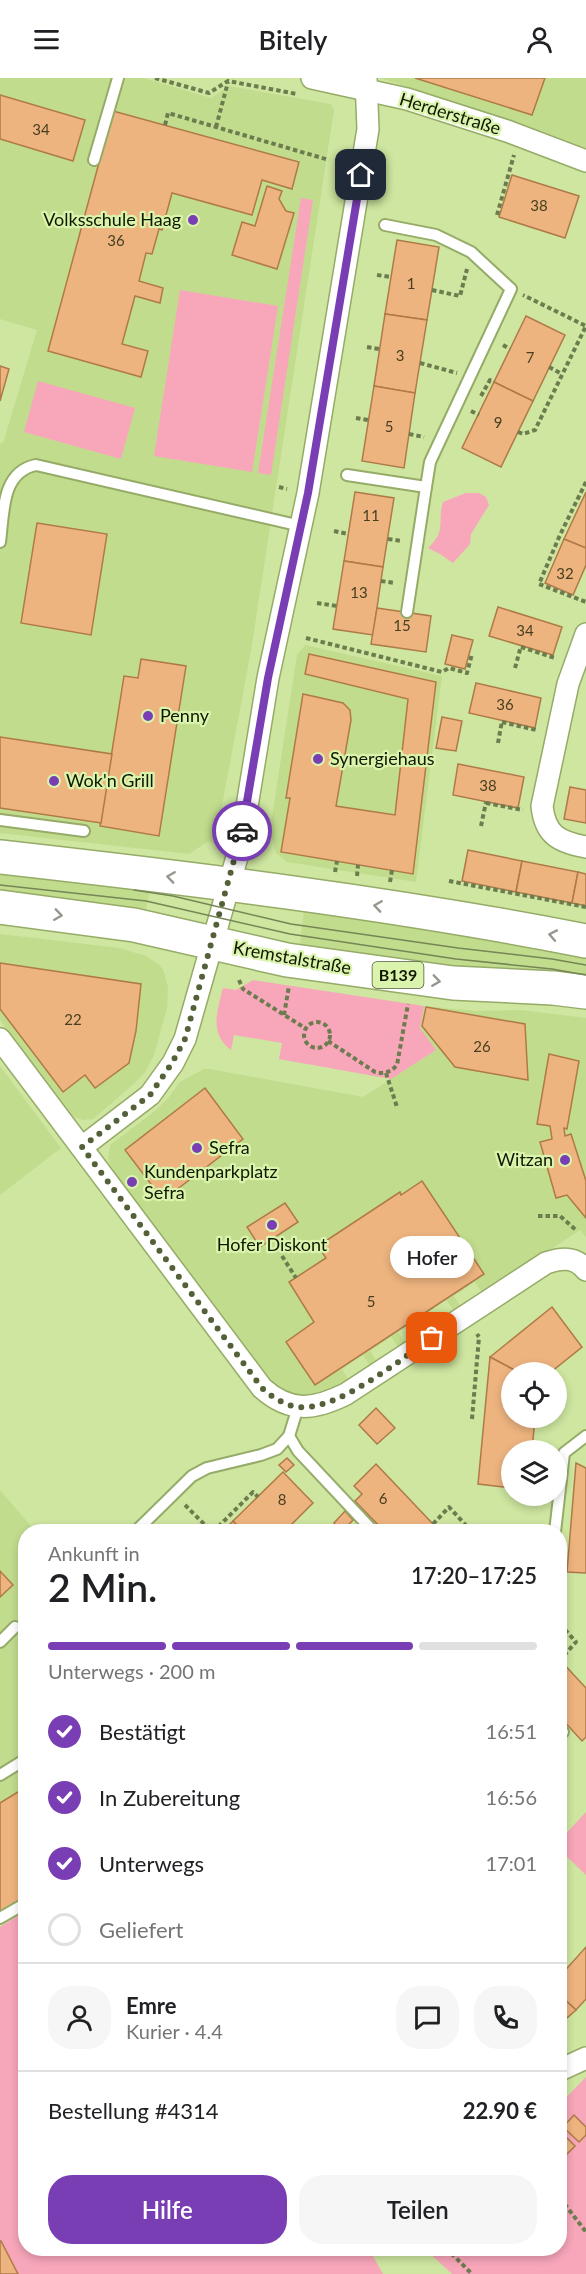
<!DOCTYPE html>
<html lang="de">
<head>
<meta charset="utf-8">
<style>
  :root { --surface:#fff; --page:#f6f6f6; --text:#202124; --muted:#757577; --line:#e0e0e0; --accent:#793eb4 }
  body { margin:0; font-family:Lato,sans-serif; background:var(--page); color:var(--text); height:100vh; display:flex; flex-direction:column; font-size:22px; white-space:nowrap }
  * { box-sizing:border-box; margin:0 }
  p { font-size:20px; color:var(--muted) }
  .icon { flex:none; width:33px; height:33px; fill:none; stroke:currentColor; stroke-width:2; stroke-linecap:round; stroke-linejoin:round }
  .map { position:relative; flex:1; overflow:hidden }
  .panel { position:absolute; left:18px; top:1446px; width:549px; height:732px; display:flex; flex-direction:column; background:var(--surface); border-radius:24px; box-shadow:0 3px 9px #0003 }
  .panel>* { flex:none }
  .buttons { position:absolute; left:501px; top:1284px; display:grid; gap:12px }
  .buttons a { display:grid; place-items:center; width:66px; height:66px; border-radius:50%; background:var(--surface); box-shadow:0 3px 9px #0003; font-size:30px }
  .pin { position:absolute; display:grid; place-items:center; width:51px; height:51px; color:#fff; margin:-26px; border-radius:12px; box-shadow:0 3px 9px #0006 }
  .courier { position:absolute; display:grid; place-items:center; width:60px; height:60px; margin:-30px; border:4px solid #793eb4; border-radius:50%; background:#fff; color:#222; box-shadow:0 2px 8px #0007 }
  .bubble { position:absolute; height:42px; border-radius:21px; background:var(--surface); box-shadow:0 3px 9px #0003; font-size:20px; font-weight:600; line-height:42px; text-align:center }
  .overview em { font-style:normal; font-weight:600 }
  .overview div { display:flex; flex-direction:column-reverse }
  .overview { display:flex; align-items:center; justify-content:space-between; height:102px; padding:0 30px }
  h1 { font-size:39px; font-weight:600; line-height:45px }
  .bar { display:grid; grid-template-columns:repeat(4,1fr); gap:9px 6px; align-content:center; height:72px; padding:0 30px }
  .bar i { height:8px; border-radius:4px; background:var(--line) }
  .bar .selected { background:var(--accent) }
  .bar p { grid-column:span 4 }
  .line { display:flex; align-items:center; gap:15px; padding:0 30px; border-top:2px solid var(--line) }
  .line div { flex:1 }
  .round { display:grid; place-items:center; flex:none; width:63px; height:63px; border-radius:24px; background:var(--page) }
  ol { padding:0 30px; list-style:none }
  li { display:flex; align-items:center; gap:18px; height:66px }
  li p { margin-inline-start:auto }
  li .icon { padding:6px; border-radius:50%; background:var(--accent); color:#fff; stroke-width:4 }
  li:last-child { color:var(--muted) }
  li i { width:33px; height:33px; border:3px solid var(--line); border-radius:50% }
  .button { display:flex; gap:12px; margin-top:auto; padding:12px 30px }
  .button a { flex:1; height:69px; border-radius:24px; background:var(--accent); color:#fff; font-size:24px; font-weight:600; line-height:69px; text-align:center }
  .button a+a { background:var(--page); color:var(--text) }
  header { display:flex; justify-content:space-between; align-items:center; height:78px; padding:0 30px; background:var(--surface); font-size:27px; font-weight:600 }
  .map>svg:first-child { display:block }
  .built { fill:#c2dc8e }
  .green { fill:#f8a6ba }
  .building { fill:#edb47f; stroke:#af7a47; stroke-width:1.5 }
  .lines { fill:none; stroke-linecap:round; stroke-linejoin:round }
  .service-casing { stroke:#95ab67; stroke-width:14 }
  .minor-casing { stroke:#95ab67; stroke-width:24 }
  .primary-casing { stroke:#95ab67; stroke-width:36 }
  .path { stroke:#6d7c4e; stroke-width:4; stroke-dasharray:4.5 3; stroke-linecap:butt }
  .service { stroke:#fff; stroke-width:10 }
  .minor { stroke:#fff; stroke-width:21 }
  .primary { stroke:#fff; stroke-width:33 }
  .tram { stroke:#758555; stroke-width:1.5 }
  .oneway { stroke:#94978c }
  .done { stroke:#536038; stroke-width:6; stroke-dasharray:0 10.8 }
  .route { stroke:#793eb4; stroke-width:8 }
  .poi-dot { fill:#793eb4; stroke:#dbf4ad; stroke-width:2 }
  .labels { text-anchor:middle; stroke-width:4.5; stroke-linejoin:round; paint-order:stroke }
  .number-label { font-size:15px; fill:#483f20 }
  .shield { fill:#dbf4ad; stroke:#4e5a34; stroke-width:1.5 }
  .shield-label { font-size:16px; font-weight:bold; fill:#111800 }
  .street-label { font-size:18px; fill:#111800; stroke:#dbf4ad }
  .poi-label { font-size:18px; fill:#111800; stroke:#dbf4ad; text-anchor:start }
</style>
</head>
<body>
<header><svg class="icon" aria-label="menu" viewBox="0 0 24 24"><path d="M4 6h16M4 12h16M4 18h16"/></svg>Bitely<svg class="icon" aria-label="person" viewBox="0 0 24 24"><circle cx="12" cy="8" r="4"/><path d="M4 21q1-7 8-7t8 7"/></svg></header>
<div class="map">
<svg width="586" height="2196" viewBox="0 0 586 2196">
  <rect width="100%" height="100%" fill="#cee6a0"/>
  <g class="built">
    <path d="M0 0H144L211 20 229 8 331 26 334 32 251 573 215 765 207 764 189 776 0 755V365H3L37 252 0 241Z"/>
    <path d="M380 0H586V71L502 40Z"/>
    <path d="M305 567 442 598 416 804 287 784 276 775 271 756V745L297 577Z"/>
    <path d="M0 790 151 807 146 831 0 814Z"/>
    <path d="M304 833 416 848 586 877V903L299 874Z"/>
    <path d="M0 856 119 870 146 878 160 887 164 894 168 909 167 930 154 977 146 993 137 1003 93 1041 83 1042 74 1039 0 942Z"/>
    <path d="M424 928 477 933 521 932 586 940V1159L580 1152 483 1216 475 1204 454 1218 462 1230 455 1234 446 1222 426 1236 434 1248 427 1253 418 1240 398 1254 406 1267 400 1272 391 1259 370 1273 378 1286 371 1290 363 1277 342 1291 350 1304 323 1317 307 1319 290 1317 274 1306 112 1092 108 1081 110 1067 155 1033 169 1019 180 1004 204 991H210L363 1019 436 972 420 950Z"/>
    <path d="M0 988 61 1070 0 1117Z"/>
    <path d="M0 1412 35 1453 26 1454 25 1820 0 1835Z"/>
  </g>
  <g class="green">
    <path d="M301 120 313 122 271 397 258 395Z"/>
    <path d="M180 212 278 228 252 394 154 378Z"/>
    <path d="M38 303 135 330 121 381 24 354Z"/>
    <path d="M466 415H479L486 419 489 427 471 456 470 466 453 485 440 476 428 470C447 453 437 443 443 424Z"/>
    <path d="M253 902 424 928 420 950 436 972 391 1001 279 981 282 965 234 957 231 972C209 955 217 934 223 910L236 912Z"/>
    <path d="M586 1734V1797L560 1772V1762Z"/>
    <path d="M25 1833 26 2170 369 2171 383 2196H0V1849Z"/>
    <path d="M586 1999V2196H452L425 2171 560 2170V2026Z"/>
  </g>
  <g class="building">
    <path d="M415 0H545L532 37Z"/>
    <path d="M0 17 85 42 73 83 0 61Z"/>
    <path d="M113 33 299 84 292 111 262 102 252 137 172 115 162 152 159 151 152 176 146 175 139 203 163 210 160 225 135 218 122 266 148 273 141 299 48 273Z"/>
    <path d="M512 97 579 118 565 160 499 139Z"/>
    <path d="M267 108 282 113 279 121 286 133 294 135 277 191 232 177 242 144 255 148Z"/>
    <path d="M397 162 439 169 427 242 385 236Z"/>
    <path d="M385 236 427 242 415 315 374 308Z"/>
    <path d="M526 238 565 257 533 323 494 304Z"/>
    <path d="M0 288 9 291 0 323Z"/>
    <path d="M494 304 533 323 501 389 462 370Z"/>
    <path d="M374 308 415 315 404 390 362 383Z"/>
    <path d="M355 414 394 420 383 489 344 483Z"/>
    <path d="M586 414V470L564 461Z"/>
    <path d="M37 445 107 456 91 557 21 545Z"/>
    <path d="M564 461 586 470V487L573 517 545 505Z"/>
    <path d="M344 483 383 489 373 557 333 551Z"/>
    <path d="M498 529 562 549 553 577 489 558Z"/>
    <path d="M377 530 431 538 426 574 371 566Z"/>
    <path d="M452 557 473 562 465 591 445 586Z"/>
    <path d="M309 576 436 604 413 796 281 774 290 720H286L303 616 343 625 350 632 351 642 336 728 395 737 408 621 305 596Z"/>
    <path d="M141 581 186 588 159 758 100 748 124 598 138 600Z"/>
    <path d="M476 605 541 620 535 650 469 635Z"/>
    <path d="M442 639 462 643 456 673 436 670Z"/>
    <path d="M0 659 112 676 101 745 0 730Z"/>
    <path d="M458 686 524 699 518 730 453 717Z"/>
    <path d="M570 709 586 712V745L564 741Z"/>
    <path d="M468 772 522 783 516 814 462 803Z"/>
    <path d="M522 783 578 794 572 825 516 814Z"/>
    <path d="M578 794 586 796V828L572 825Z"/>
    <path d="M0 885 141 906 136 953 129 985 95 1010 85 997 63 1014 0 931Z"/>
    <path d="M426 929 525 946 528 1002 455 989 422 948Z"/>
    <path d="M549 976 579 983 567 1051 564 1050 565 1058 571 1056 586 1103V1140L567 1117 556 1120 540 1064 552 1061 550 1048 537 1046Z"/>
    <path d="M205 1010 243 1061 163 1122 125 1072Z"/>
    <path d="M422 1103 484 1196 315 1307 286 1264 314 1244 289 1204 326 1180 318 1168 400 1114 401 1117Z"/>
    <path d="M285 1125 298 1144 260 1169 247 1149Z"/>
    <path d="M552 1229 582 1269 551 1294H518L490 1279Z"/>
    <path d="M490 1279 518 1294H512V1340H535L532 1372H512V1410L478 1406Z"/>
    <path d="M376 1330 395 1350 377 1366 359 1347Z"/>
    <path d="M287 1380 294 1387 286 1394 279 1387Z"/>
    <path d="M576 1385 586 1390V1495L567 1494Z"/>
    <path d="M376 1386 433 1446 440 1454H385L355 1423 362 1416 354 1408Z"/>
    <path d="M283 1394 313 1425 284 1454H243L233 1443Z"/>
    <path d="M345 1433 353 1442 342 1454 334 1445Z"/>
    <path d="M233 1443 243 1454H222Z"/>
    <path d="M0 1493 13 1507 0 1519Z"/>
    <path d="M560 1582 586 1610V1659L582 1663 560 1639Z"/>
    <path d="M26 1709V1820L0 1835V1725Z"/>
    <path d="M586 1869V1921L576 1932 560 1917V1898Z"/>
    <path d="M560 1917 576 1932 560 1946Z"/>
    <path d="M574 2037 586 2049V2057L579 2064 563 2049Z"/>
    <path d="M560 2053 575 2068 562 2081 560 2078Z"/>
    <path d="M0 2163H1L18 2196H0Z"/>
  </g>
  <g class="lines">
    <g class="service-casing">
      <g id="service">
        <path d="M94 82 118 0"/>
        <path d="M385 147 436 157 471 174 511 211 430 384 426 409"/>
        <path d="M347 397 426 409 407 534"/>
        <path d="M0 464C4 435 1 394 36 387L301 448"/>
        <path d="M0 742 84 753"/>
        <path d="M289 1358 298 1373 374 1454"/>
        <path d="M135 1454 192 1398 207 1390 261 1377 277 1371 289 1358 298 1329"/>
        <path d="M555 1454 564 1375 586 1358"/>
        <path d="M0 1564 15 1549"/>
        <path d="M560 1650 563 1654"/>
        <path d="M0 1697 26 1681"/>
        <path d="M0 1840 26 1825"/>
      </g>
    </g>
    <g class="minor-casing">
      <g id="minor">
        <path d="M312 0 407 21 507 53 586 83"/>
        <path d="M586 556 568 606 542 728C545 757 559 764 586 769"/>
        <path d="M0 961 262 1310C290 1335 314 1332 346 1316L546 1185C561 1180 575 1178 586 1192"/>
        <path d="M82 1069 150 1017 173 985 185 961 241 765 268 600 308 415 368 51 366 0"/>
        <path d="M560 1992 586 1980"/>
      </g>
    </g>
    <g class="primary-casing">
      <g id="primary">
        <path d="M0 779C196 801 392 825 586 863"/>
        <path d="M0 829 134 847 287 882 453 905 553 910 586 914"/>
      </g>
    </g>
    <g class="path">
      <path d="M155 0 209 15 228 3 297 16"/>
      <path d="M165 47 168 35 329 82"/>
      <path d="M216 49 228 4"/>
      <path d="M497 137 514 77"/>
      <path d="M377 197 391 199"/>
      <path d="M432 212 460 218 467 191"/>
      <path d="M503 267 510 271"/>
      <path d="M367 269 379 271"/>
      <path d="M420 285 457 295"/>
      <path d="M549 289 562 296"/>
      <path d="M481 318 490 302 494 304"/>
      <path d="M471 333 479 337"/>
      <path d="M356 340 368 342"/>
      <path d="M518 354 523 356 535 352 586 248 523 217"/>
      <path d="M409 356 424 359"/>
      <path d="M586 404 560 457 539 506 586 524"/>
      <path d="M279 409 287 411"/>
      <path d="M334 453 348 456"/>
      <path d="M388 461 402 463"/>
      <path d="M381 503 395 505"/>
      <path d="M317 525 337 528"/>
      <path d="M306 560 442 594 449 590 467 595 472 576"/>
      <path d="M521 569 555 580"/>
      <path d="M515 590 521 568"/>
      <path d="M502 644 536 652"/>
      <path d="M498 665 502 643"/>
      <path d="M486 725 523 732"/>
      <path d="M481 748 486 724"/>
      <path d="M335 794 337 783"/>
      <path d="M357 798 358 787"/>
      <path d="M449 803 586 829"/>
      <path d="M390 804 392 792"/>
      <path d="M239 902 243 911 305 950"/>
      <path d="M284 937 289 908"/>
      <circle cx="317" cy="957" r="13"/>
      <path d="M328 963 375 994C384 996 390 995 397 987L408 926"/>
      <path d="M386 995 397 1029"/>
      <path d="M538 1138H560L576 1152"/>
      <path d="M282 1178 296 1200"/>
      <path d="M472 1341 479 1259 477 1256"/>
      <path d="M185 1427 212 1454"/>
      <path d="M433 1446 449 1429 472 1454"/>
      <path d="M213 1454 253 1414 258 1419"/>
      <path d="M560 1546 576 1564 560 1582"/>
      <path d="M560 2120 586 2154"/>
      <path d="M446 2170 472 2196"/>
    </g>
    <use href="#service" class="service"/>
    <use href="#minor" class="minor"/>
    <use href="#primary" class="primary"/>
    <g class="tram">
      <path d="M0 807 146 823 290 856 456 881 552 891 586 897"/>
      <path d="M134 812 173 818 291 846 458 870 552 881 586 887"/>
    </g>
  </g>
  <defs><path id="oneway-chevron" d="M-2-3.5L2.5 0L-2 3.5" fill="none" stroke-width="1.6" stroke-linecap="round" stroke-linejoin="round" transform="scale(1.5)"/></defs>
  <g class="oneway">
    <use href="#oneway-chevron" transform="translate(171 799) rotate(-172)"/>
    <use href="#oneway-chevron" transform="translate(378 828) rotate(-172)"/>
    <use href="#oneway-chevron" transform="translate(58 837) rotate(8)"/>
    <use href="#oneway-chevron" transform="translate(553 857) rotate(-169)"/>
    <use href="#oneway-chevron" transform="translate(436 903) rotate(8)"/>
  </g>
  <g class="lines">
    <path class="done" d="M242 753 185 961 172 985 150 1017 82 1069 262 1310C272 1319 284 1327 298 1329 336 1334 401 1281 432 1260"/>
    <path class="route" d="M242 753 268 600 308 415 361 97"/>
  </g>
  <g class="poi-dot">
    <circle cx="193" cy="142" r="6"/>
    <circle cx="148" cy="638" r="6"/>
    <circle cx="318" cy="681" r="6"/>
    <circle cx="54" cy="703" r="6"/>
    <circle cx="197" cy="1070" r="6"/>
    <circle cx="565" cy="1082" r="6"/>
    <circle cx="132" cy="1104" r="6"/>
    <circle cx="272" cy="1147" r="6"/>
  </g>
  <g class="labels">
    <g class="number-label">
      <text x="41" y="57">34</text>
      <text x="539" y="133">38</text>
      <text x="116" y="168">36</text>
      <text x="411" y="211">1</text>
      <text x="400" y="283">3</text>
      <text x="530" y="285">7</text>
      <text x="498" y="350">9</text>
      <text x="389" y="354">5</text>
      <text x="371" y="443">11</text>
      <text x="565" y="501">32</text>
      <text x="359" y="520">13</text>
      <text x="402" y="553">15</text>
      <text x="525" y="558">34</text>
      <text x="505" y="632">36</text>
      <text x="488" y="713">38</text>
      <text x="73" y="947">22</text>
      <text x="482" y="974">26</text>
      <text x="371" y="1229">5</text>
      <text x="383" y="1426">6</text>
      <text x="282" y="1427">8</text>
    </g>
    <rect class="shield" x="372.5" y="884" width="51" height="26" rx="4.5"/>
    <g class="shield-label">
      <text x="398" y="903">B139</text>
    </g>
    <g class="street-label">
      <text transform="translate(450 36) rotate(17)" y="6">Herderstraße</text>
      <text transform="translate(292 880) rotate(10)" y="6">Kremstalstraße</text>
    </g>
    <g class="poi-label">
      <text x="181" y="148" text-anchor="end">Volksschule Haag</text>
      <text x="160" y="644">Penny</text>
      <text x="330" y="687">Synergiehaus</text>
      <text x="66" y="709">Wok'n Grill</text>
      <text x="209" y="1076">Sefra</text>
      <text x="553" y="1088" text-anchor="end">Witzan</text>
      <text x="144" y="1100">Kundenparkplatz<tspan x="144" dy="21">Sefra</tspan></text>
      <text x="272" y="1173" text-anchor="middle">Hofer Diskont</text>
    </g>
  </g>
</svg>
<div class="buttons">
<a><svg class="icon" aria-label="locate" viewBox="0 0 24 24"><circle cx="12" cy="12" r="6"/><path d="M12 2v4M12 18v4M2 12h4M18 12h4"/></svg></a>
<a><svg class="icon" aria-label="layers" viewBox="0 0 24 24"><path d="M12 4l9 5-9 5-9-5zM3 14l9 5 9-5"/></svg></a>
</div>
<div class="pin" style="left:432px;top:1260px;background:#ea580c"><svg class="icon" aria-label="bag" viewBox="0 0 24 24"><path d="M5 8h14l-1 12H6zM9 8a3 3 0 0 1 6 0"/></svg></div>
<div class="pin" style="left:361px;top:97px;background:#1f2937"><svg class="icon" aria-label="home" viewBox="0 0 24 24"><path d="M3 11l9-7 9 7M6 9v11h12V9"/></svg></div>
<div class="courier" style="left:242px;top:753px"><svg class="icon" aria-label="car" viewBox="0 0 24 24"><path d="M5 17H2v-5l4-1 3-4h7l3 4 3 1v5h-3M9 17h6M6 11h13"/><circle cx="7" cy="17" r="2"/><circle cx="17" cy="17" r="2"/></svg></div>
<div class="bubble" style="left:390px;top:1158px;width:84px">Hofer</div>
<section class="panel">
<div class="overview"><div><h1>2 Min.</h1><p>Ankunft in</p></div><em>17:20–17:25</em></div>
<div class="bar"><i class="selected"></i><i class="selected"></i><i class="selected"></i><i></i><p>Unterwegs · 200 m</p></div>
<ol>
<li><svg class="icon" aria-label="check" viewBox="0 0 24 24"><path d="M5 12l5 5 9-10"/></svg>Bestätigt<p>16:51</p></li>
<li><svg class="icon" aria-label="check" viewBox="0 0 24 24"><path d="M5 12l5 5 9-10"/></svg>In Zubereitung<p>16:56</p></li>
<li><svg class="icon" aria-label="check" viewBox="0 0 24 24"><path d="M5 12l5 5 9-10"/></svg>Unterwegs<p>17:01</p></li>
<li><i></i>Geliefert</li>
</ol>
<div class="line" style="height:108px"><a class="round"><svg class="icon" aria-label="person" viewBox="0 0 24 24"><circle cx="12" cy="8" r="4"/><path d="M4 21q1-7 8-7t8 7"/></svg></a><div><b>Emre</b><p>Kurier · 4.4</p></div><a class="round"><svg class="icon" aria-label="chat" viewBox="0 0 24 24"><path d="M4 5h16v11H9l-5 4z"/></svg></a><a class="round"><svg class="icon" aria-label="phone" viewBox="0 0 24 24"><path d="M5 4h4l2 5-3 2q2 4 5 5l2-3 5 2v4C11 20 4 13 5 4z"/></svg></a></div>
<div class="line" style="height:78px"><div>Bestellung #4314</div><b>22.90 €</b></div>
<div class="button"><a>Hilfe</a><a>Teilen</a></div>
</section>
</div>
</body>
</html>
